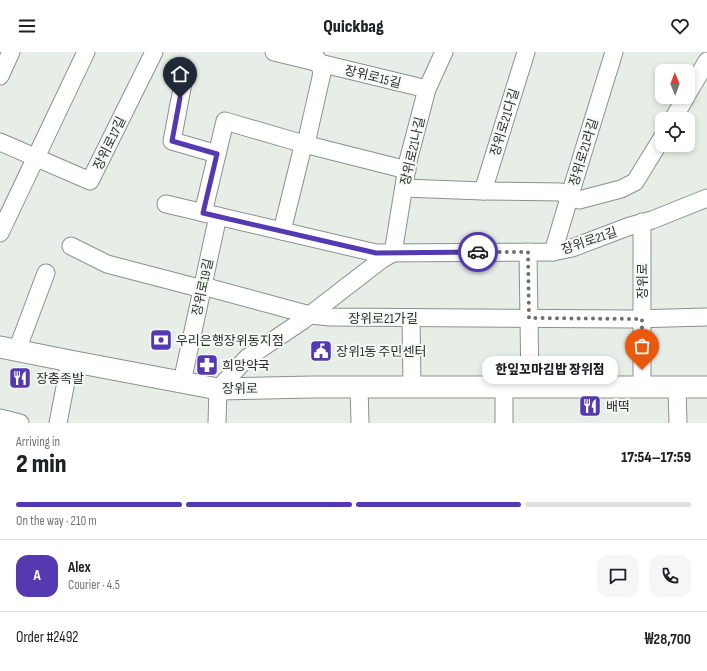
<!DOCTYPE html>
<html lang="en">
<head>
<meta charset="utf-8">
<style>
  :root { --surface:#fff; --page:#f6f6f6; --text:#202124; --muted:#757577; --line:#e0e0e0; --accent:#5539b1 }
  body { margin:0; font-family:"Sofia Sans Condensed","Noto Sans KR",sans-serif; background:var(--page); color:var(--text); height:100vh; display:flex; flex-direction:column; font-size:15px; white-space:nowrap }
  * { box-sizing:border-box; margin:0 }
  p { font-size:13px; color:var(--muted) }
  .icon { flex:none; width:22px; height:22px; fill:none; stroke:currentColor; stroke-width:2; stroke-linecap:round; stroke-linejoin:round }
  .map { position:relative; height:371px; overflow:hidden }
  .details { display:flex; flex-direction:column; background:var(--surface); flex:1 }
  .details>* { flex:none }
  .needle { width:26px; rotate:359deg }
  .controls { position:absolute; left:655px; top:12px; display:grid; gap:8px }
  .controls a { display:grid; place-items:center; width:40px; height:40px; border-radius:8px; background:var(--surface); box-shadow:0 2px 6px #0003; font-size:20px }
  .pin { position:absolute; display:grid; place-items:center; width:34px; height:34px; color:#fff; margin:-41px -17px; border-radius:50% 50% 50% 0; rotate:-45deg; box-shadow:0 0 4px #0007 }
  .pin .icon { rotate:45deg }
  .courier { position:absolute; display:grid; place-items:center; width:40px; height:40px; margin:-20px; border:3px solid #5539b1; border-radius:50%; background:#fff; color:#222; box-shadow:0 1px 5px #0007 }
  .bubble { position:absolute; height:28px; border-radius:12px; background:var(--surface); box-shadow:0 2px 6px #0003; font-size:13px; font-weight:800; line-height:28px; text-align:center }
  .overview em { font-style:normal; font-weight:800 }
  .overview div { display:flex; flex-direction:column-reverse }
  .overview { display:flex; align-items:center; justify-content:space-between; height:68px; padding:0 16px }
  h1 { font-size:26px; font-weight:800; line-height:30px }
  .bar { display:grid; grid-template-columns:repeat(4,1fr); gap:6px 4px; align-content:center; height:48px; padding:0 16px }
  .bar i { height:5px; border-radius:3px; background:var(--line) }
  .bar .active { background:var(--accent) }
  .bar p { grid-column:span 4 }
  .line { display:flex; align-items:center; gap:10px; padding:0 16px; border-top:1px solid var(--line) }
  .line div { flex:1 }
  .round { display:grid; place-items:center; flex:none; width:42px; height:42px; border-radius:12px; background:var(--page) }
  header { display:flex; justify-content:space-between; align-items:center; height:52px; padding:0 16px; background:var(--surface); font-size:18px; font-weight:800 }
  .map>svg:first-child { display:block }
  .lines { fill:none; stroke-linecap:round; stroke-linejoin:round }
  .minor-casing { stroke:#8b918b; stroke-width:19 }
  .tertiary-casing { stroke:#8b918b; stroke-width:23 }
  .minor { stroke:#fff; stroke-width:17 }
  .tertiary { stroke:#fff; stroke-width:21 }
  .done { stroke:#6d716d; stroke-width:4; stroke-dasharray:0 7.2 }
  .route { stroke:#5539b1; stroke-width:5 }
  .labels { text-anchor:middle; stroke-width:4; stroke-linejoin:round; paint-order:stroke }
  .street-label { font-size:13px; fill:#2b2e2b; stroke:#f5fbf4 }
  .poi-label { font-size:13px; fill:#2b2e2b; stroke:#f5fbf4; text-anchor:start }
</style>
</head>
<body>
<header><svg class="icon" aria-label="menu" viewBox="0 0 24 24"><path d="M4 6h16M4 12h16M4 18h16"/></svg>Quickbag<svg class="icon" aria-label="heart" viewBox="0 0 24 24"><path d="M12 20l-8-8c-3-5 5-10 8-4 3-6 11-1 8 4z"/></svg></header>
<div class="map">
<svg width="707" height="371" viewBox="0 0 707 371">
  <rect width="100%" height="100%" fill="#e7ede7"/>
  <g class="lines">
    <g class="minor-casing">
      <g id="minor">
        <path d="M274 0 427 37"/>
        <path d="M0 24 11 0"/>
        <path d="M183 31 172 89 217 102"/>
        <path d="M688 41 707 9"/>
        <path d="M673 67 686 45"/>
        <path d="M0 90 90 129 154 0"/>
        <path d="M404 136 483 139 561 140 569 146 579 148 621 137 635 130 662 86"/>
        <path d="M483 139 526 0"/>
        <path d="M166 152 376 201 553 200 572 196 630 174 652 168 707 146"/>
        <path d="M203 161 225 69 304 92 407 118"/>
        <path d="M282 179 302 98 307 87 322 21 319 11 313 0"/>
        <path d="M0 181 86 0"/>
        <path d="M71 194 107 212 195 235 210 236 310 263 330 265 632 267 707 265"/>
        <path d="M528 200 530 335"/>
        <path d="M553 200 573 133 614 0"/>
        <path d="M411 266 412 335"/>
        <path d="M17 298 46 221"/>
        <path d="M182 330 218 164"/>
        <path d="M359 335 360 371"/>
        <path d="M642 335V170"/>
        <path d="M677 335 678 371"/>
        <path d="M0 366 20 371"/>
        <path d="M58 371 70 309"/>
        <path d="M217 371 218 337 247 306 302 269 381 208 393 201 408 109 427 37 444 0"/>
        <path d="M504 371V335"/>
      </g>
    </g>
    <g class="tertiary-casing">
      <path id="tertiary" d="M0 295 70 309 218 337 313 335H707"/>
    </g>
    <use href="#minor" class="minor"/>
    <use href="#tertiary" class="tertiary"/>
  </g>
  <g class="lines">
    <path class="done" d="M478 200H528L529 266 642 267V318"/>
    <path class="route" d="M180 46 172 89 217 102 203 161 376 201 478 200"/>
  </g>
  <defs>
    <g id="bank-square" transform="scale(1.15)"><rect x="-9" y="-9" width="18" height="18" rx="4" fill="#5539b1" stroke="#f5fbf4"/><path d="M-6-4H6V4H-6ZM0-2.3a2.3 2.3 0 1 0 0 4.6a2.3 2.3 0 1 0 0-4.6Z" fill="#fff"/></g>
    <g id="civic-square" transform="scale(1.15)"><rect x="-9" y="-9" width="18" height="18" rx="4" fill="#5539b1" stroke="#f5fbf4"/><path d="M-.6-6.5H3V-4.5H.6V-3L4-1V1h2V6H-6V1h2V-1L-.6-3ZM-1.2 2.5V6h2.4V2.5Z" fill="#fff"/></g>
    <g id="pharmacy-square" transform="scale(1.15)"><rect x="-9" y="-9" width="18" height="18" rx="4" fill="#5539b1" stroke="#f5fbf4"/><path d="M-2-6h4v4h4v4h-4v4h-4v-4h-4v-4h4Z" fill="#fff"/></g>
    <g id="restaurant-square" transform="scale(1.15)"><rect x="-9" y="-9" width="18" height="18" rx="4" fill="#5539b1" stroke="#f5fbf4"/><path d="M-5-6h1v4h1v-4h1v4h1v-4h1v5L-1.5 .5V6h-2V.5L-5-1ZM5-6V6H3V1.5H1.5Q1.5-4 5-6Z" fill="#fff"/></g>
  </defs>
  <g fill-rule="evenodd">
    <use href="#bank-square" x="161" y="288"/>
    <use href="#civic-square" x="321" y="299"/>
    <use href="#pharmacy-square" x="207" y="313"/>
    <use href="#restaurant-square" x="20" y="326"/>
    <use href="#restaurant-square" x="590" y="354"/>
  </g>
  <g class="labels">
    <g class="street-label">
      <text transform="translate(373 24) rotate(14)" y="5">장위로15길</text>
      <text transform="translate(504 70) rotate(-73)" y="5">장위로21다길</text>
      <text transform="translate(109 91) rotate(-64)" y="5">장위로17길</text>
      <text transform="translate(412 99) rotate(-77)" y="5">장위로21나길</text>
      <text transform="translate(583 100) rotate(-73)" y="5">장위로21라길</text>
      <text transform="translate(589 188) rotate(-19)" y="5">장위로21길</text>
      <text transform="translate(642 229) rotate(-90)" y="5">장위로</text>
      <text transform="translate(202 235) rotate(-78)" y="5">장위로19길</text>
      <text x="383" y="271">장위로21가길</text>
      <text x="240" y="341">장위로</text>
    </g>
    <g class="poi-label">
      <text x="176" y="293">우리은행장위동지점</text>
      <text x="336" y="304">장위1동 주민센터</text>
      <text x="222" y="318">희망약국</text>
      <text x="36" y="331">장충족발</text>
      <text x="606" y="359">배떡</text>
    </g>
  </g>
</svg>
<div class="controls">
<a><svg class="needle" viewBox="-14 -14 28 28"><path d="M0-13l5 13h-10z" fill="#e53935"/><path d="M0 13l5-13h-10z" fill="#757577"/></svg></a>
<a><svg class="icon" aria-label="locate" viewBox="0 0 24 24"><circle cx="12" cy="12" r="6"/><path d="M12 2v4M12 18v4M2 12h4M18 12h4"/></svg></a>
</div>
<div class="pin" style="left:642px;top:318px;background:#ea580c"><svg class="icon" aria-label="bag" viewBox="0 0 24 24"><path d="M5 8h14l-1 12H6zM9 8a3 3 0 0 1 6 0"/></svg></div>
<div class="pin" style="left:180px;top:46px;background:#1f2937"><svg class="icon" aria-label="home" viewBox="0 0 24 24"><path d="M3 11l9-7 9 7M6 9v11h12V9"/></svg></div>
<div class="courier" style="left:478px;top:200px"><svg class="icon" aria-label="car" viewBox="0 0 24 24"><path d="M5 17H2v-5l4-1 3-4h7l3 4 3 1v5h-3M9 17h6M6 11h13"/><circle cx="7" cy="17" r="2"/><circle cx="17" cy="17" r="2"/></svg></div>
<div class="bubble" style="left:482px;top:304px;width:136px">한잎꼬마김밥 장위점</div>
</div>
<section class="details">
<div class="overview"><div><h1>2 min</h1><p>Arriving in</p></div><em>17:54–17:59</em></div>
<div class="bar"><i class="active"></i><i class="active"></i><i class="active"></i><i></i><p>On the way · 210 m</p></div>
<div class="line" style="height:72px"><b class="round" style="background:var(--accent);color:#fff">A</b><div><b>Alex</b><p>Courier · 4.5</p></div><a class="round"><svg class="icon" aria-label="chat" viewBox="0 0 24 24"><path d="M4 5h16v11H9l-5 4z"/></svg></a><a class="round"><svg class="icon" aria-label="phone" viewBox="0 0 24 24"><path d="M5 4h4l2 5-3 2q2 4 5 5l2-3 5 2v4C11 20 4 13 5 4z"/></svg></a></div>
<div class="line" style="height:52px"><div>Order #2492</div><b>₩28,700</b></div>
</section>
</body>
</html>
